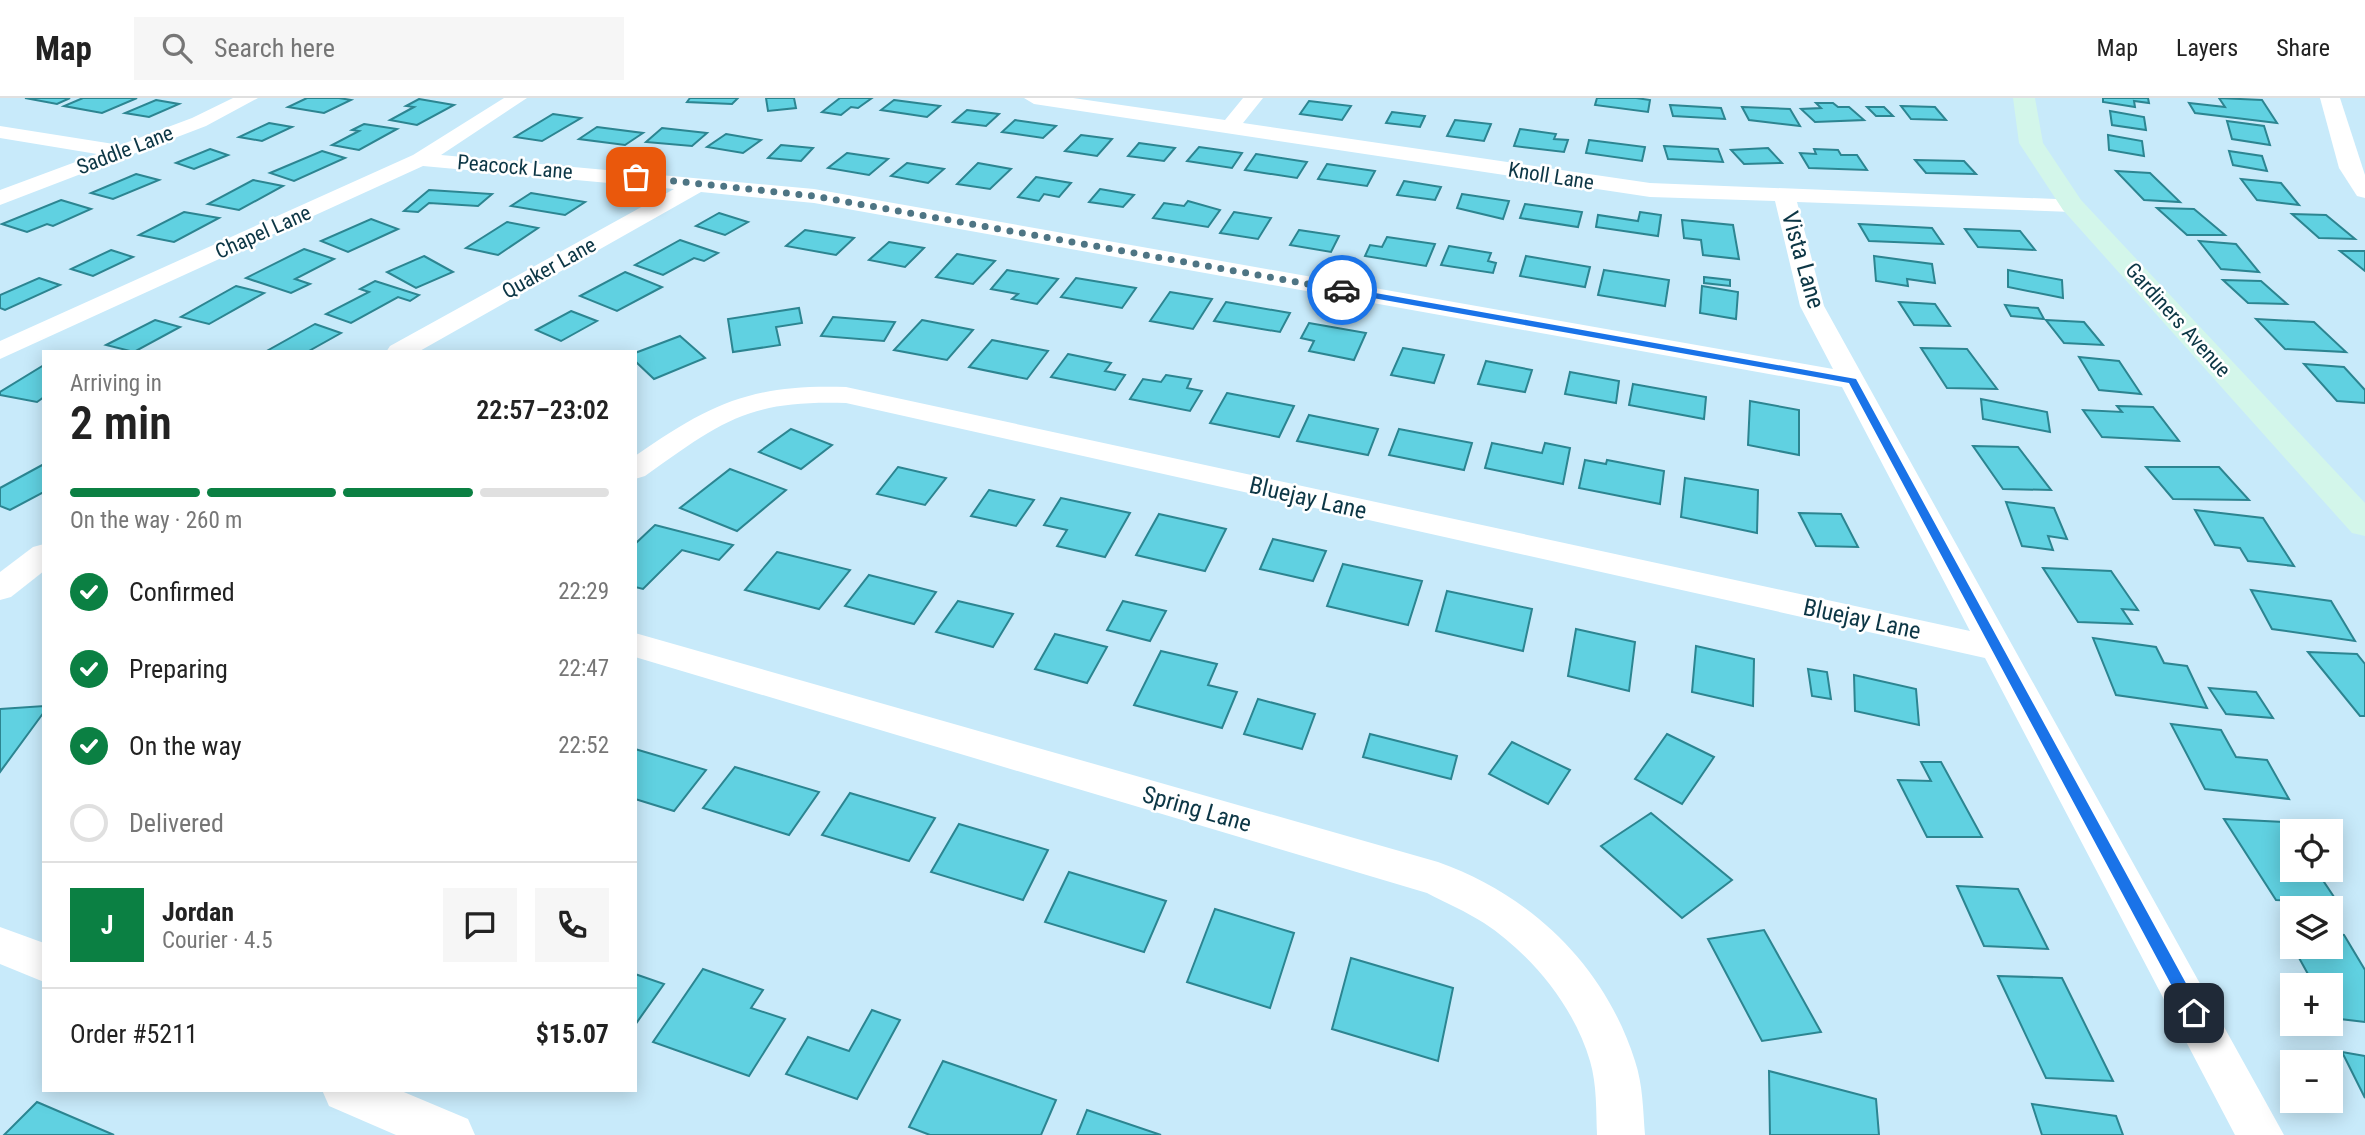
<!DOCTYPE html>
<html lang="en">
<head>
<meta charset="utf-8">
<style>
  :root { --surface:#fff; --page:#f6f6f6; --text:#222; --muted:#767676; --line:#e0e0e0; --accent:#0b8043 }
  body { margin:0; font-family:"Roboto Condensed",sans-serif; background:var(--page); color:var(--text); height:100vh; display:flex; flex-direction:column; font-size:26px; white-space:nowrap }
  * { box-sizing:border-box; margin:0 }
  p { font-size:23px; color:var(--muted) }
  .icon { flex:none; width:38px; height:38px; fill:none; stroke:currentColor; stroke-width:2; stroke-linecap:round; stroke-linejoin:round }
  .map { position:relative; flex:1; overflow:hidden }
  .details { position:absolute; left:42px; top:252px; width:595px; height:742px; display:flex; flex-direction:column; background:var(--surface); border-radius:0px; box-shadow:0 4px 18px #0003 }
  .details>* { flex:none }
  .tools { position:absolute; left:2280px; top:721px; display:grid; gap:14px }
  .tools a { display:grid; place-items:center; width:63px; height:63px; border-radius:0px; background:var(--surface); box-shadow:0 4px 18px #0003; font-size:35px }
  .pin { position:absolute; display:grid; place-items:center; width:60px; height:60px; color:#fff; margin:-30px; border-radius:14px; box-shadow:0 4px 10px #0006 }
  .courier { position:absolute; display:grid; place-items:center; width:70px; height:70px; margin:-35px; border:5px solid #1a73e8; border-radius:50%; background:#fff; color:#222; box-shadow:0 2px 9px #0007 }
  .overview em { font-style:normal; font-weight:600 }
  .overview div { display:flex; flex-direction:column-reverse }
  .overview { display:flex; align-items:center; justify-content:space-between; height:119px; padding:0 28px }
  h1 { font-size:46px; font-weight:600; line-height:52px }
  .bar { display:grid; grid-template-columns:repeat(4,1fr); gap:10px 7px; align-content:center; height:84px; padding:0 28px }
  .bar i { height:9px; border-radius:5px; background:var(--line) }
  .bar .active { background:var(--accent) }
  .bar p { grid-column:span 4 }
  .line { display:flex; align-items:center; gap:18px; padding:0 28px; border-top:2px solid var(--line) }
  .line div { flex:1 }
  .round { display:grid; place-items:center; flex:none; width:74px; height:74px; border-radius:0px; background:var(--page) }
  ol { padding:0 28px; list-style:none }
  li { display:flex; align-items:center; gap:21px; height:77px }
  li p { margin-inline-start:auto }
  li .icon { padding:7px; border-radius:50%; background:var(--accent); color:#fff; stroke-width:4 }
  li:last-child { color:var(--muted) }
  li i { width:38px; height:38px; border:4px solid var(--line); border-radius:50% }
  header { display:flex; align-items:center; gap:42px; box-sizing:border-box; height:98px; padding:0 35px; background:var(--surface); border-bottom:2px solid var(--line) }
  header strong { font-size:33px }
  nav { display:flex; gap:38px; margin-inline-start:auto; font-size:24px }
  .search { width:490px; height:63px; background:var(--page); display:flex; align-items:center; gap:18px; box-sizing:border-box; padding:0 24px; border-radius:0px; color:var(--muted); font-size:26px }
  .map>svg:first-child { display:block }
  .building { fill:#60d1e1; stroke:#2c8591; stroke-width:2 }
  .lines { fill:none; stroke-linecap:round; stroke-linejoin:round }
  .minor { fill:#fff; fill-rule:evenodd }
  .secondary { fill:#d3f6ea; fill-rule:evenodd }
  .route { fill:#1a73e8 }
  .done { stroke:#4e7584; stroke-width:7; stroke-dasharray:0 12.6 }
  .labels { text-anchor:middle; stroke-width:5; stroke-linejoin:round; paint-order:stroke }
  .far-street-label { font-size:21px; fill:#0c3645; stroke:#fff }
  .street-label { font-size:24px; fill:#0c3645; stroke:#fff }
</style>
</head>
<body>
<header>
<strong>Map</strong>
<div class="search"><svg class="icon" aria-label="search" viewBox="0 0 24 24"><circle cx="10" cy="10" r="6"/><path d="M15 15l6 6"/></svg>Search here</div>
<nav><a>Map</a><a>Layers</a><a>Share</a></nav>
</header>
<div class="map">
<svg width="2365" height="1037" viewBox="0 0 2365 1037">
  <rect width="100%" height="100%" fill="#c8eafa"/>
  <g class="building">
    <path d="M25 0H70L57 6Z"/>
    <path d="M83 0H137L102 15 64 8Z"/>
    <path d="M307 0H339L351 2 324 15 288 9Z"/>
    <path d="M690 0H738L732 6 687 4Z"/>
    <path d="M766 0H794L796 10 768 13Z"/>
    <path d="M840 0H872L858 10 851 9 841 17 822 14Z"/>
    <path d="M1597 0H1636L1650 2 1648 14 1595 7Z"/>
    <path d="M2103 0H2148L2149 5 2134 3 2135 9 2103 4Z"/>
    <path d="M2219 0 2262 2 2277 25 2195 15 2189 5 2225 9Z"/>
    <path d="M419 1 454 7 417 27 390 22 414 9 406 8Z"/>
    <path d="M156 2 179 6 149 19 125 15Z"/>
    <path d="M894 2 940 8 927 19 881 12Z"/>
    <path d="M1309 3 1351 8 1342 22 1300 16Z"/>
    <path d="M1816 5H1833L1838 9H1849L1864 22 1815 24 1801 11 1821 10Z"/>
    <path d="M1670 7 1721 10 1725 21 1673 18Z"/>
    <path d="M1901 8 1935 9 1946 22 1911 21Z"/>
    <path d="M1742 9 1790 11 1800 28 1749 22Z"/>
    <path d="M1867 9H1884L1893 18H1876Z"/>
    <path d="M967 12 999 16 986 28 953 24Z"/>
    <path d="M2110 13 2144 19 2146 32 2112 27Z"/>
    <path d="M1392 14 1425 18 1420 29 1386 25Z"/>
    <path d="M553 16 581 20 542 43 515 39Z"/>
    <path d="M1015 22 1056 28 1043 40 1002 34Z"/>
    <path d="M1455 22 1491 26 1484 43 1447 38Z"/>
    <path d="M2227 23 2264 28 2270 47 2232 41Z"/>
    <path d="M269 25 292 29 262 43 239 39Z"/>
    <path d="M364 26 397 31 359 52 332 47 359 33 352 32Z"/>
    <path d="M597 29 643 35 625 47 579 41Z"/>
    <path d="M662 30 707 35 692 48 646 44Z"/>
    <path d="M1520 31 1556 36 1554 41 1568 42 1564 54 1514 48Z"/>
    <path d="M726 36 761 42 743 55 707 49Z"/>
    <path d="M1081 37 1112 41 1097 58 1065 53Z"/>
    <path d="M2108 37 2142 43 2144 58 2109 52Z"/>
    <path d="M1589 42 1645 49 1642 63 1586 55Z"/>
    <path d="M1139 45 1175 50 1164 63 1128 58Z"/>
    <path d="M781 47 813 50 801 63 768 60Z"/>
    <path d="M1664 48 1718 51 1723 64 1668 61Z"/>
    <path d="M1199 49 1242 55 1232 70 1187 63Z"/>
    <path d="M1768 50 1782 65 1744 66 1731 52Z"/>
    <path d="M210 51 228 57 194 71 176 65Z"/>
    <path d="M1814 51 1838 52 1841 57H1857L1867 72 1809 70 1800 55 1816 56Z"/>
    <path d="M322 53 345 60 294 83 270 75Z"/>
    <path d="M2229 53 2262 58 2267 73 2233 67Z"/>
    <path d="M847 55 888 61 869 77 828 70Z"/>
    <path d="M1256 56 1307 64 1297 80 1245 72Z"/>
    <path d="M1915 62 1964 63 1976 76 1926 75Z"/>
    <path d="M907 65 944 71 928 85 891 78Z"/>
    <path d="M978 65 1011 71 990 91 957 86Z"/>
    <path d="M1327 66 1375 73 1367 88 1318 81Z"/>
    <path d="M2116 73 2150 75 2180 104 2144 102Z"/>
    <path d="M136 76 159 82 113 101 91 95Z"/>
    <path d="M1036 79 1071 85 1059 99 1044 96 1039 103 1018 99Z"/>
    <path d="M2241 81 2281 85 2299 107 2257 102Z"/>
    <path d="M253 82 283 88 239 112 208 106Z"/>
    <path d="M1404 83 1441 89 1435 102 1397 97Z"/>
    <path d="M1100 91 1134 97 1123 109 1089 104Z"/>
    <path d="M429 92 492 96 478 108 429 105 418 114 404 113Z"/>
    <path d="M531 95 585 104 565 117 511 108Z"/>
    <path d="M1462 96 1509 103 1503 121 1457 110Z"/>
    <path d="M61 102 91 111 53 128 47 126 27 134 2 126Z"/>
    <path d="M1188 103 1220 112 1208 129 1153 120 1164 105 1184 108Z"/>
    <path d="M1525 106 1582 114 1578 129 1520 120Z"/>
    <path d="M2157 110 2194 111 2225 137H2187Z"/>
    <path d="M184 114 219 120 174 144 139 137Z"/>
    <path d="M1234 114 1271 120 1258 141 1220 135Z"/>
    <path d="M1640 114 1661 117 1658 138 1596 129 1598 117 1638 123Z"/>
    <path d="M719 115 748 124 725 137 696 128Z"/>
    <path d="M2292 116 2326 117 2355 141 2319 140Z"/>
    <path d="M371 121 398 131 348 154 321 143Z"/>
    <path d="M1682 122 1733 127 1739 161 1703 157 1701 142 1684 140Z"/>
    <path d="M507 124 538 130 498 157 466 150Z"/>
    <path d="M1859 126 1932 130 1943 146 1869 143Z"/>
    <path d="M1965 131 2020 133 2035 152 1978 149Z"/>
    <path d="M805 132 854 140 836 157 786 148Z"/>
    <path d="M1299 132 1339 138 1331 154 1290 147Z"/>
    <path d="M1387 139 1435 146 1426 168 1365 158 1370 147 1382 149Z"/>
    <path d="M680 142 718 155 704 163 694 160 663 177 635 167Z"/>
    <path d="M2199 143 2236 146 2259 174 2221 171Z"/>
    <path d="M889 144 924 150 905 169 869 162Z"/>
    <path d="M1449 148 1491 155 1488 163 1496 165 1493 175 1441 167Z"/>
    <path d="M304 151 334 161 295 181 310 186 291 195 246 180Z"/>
    <path d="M111 152 133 159 93 178 71 171Z"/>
    <path d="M2340 153H2365V173Z"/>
    <path d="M957 156 995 163 973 186 936 179Z"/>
    <path d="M424 158 453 174 416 190 387 174Z"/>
    <path d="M1526 158 1590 169 1585 189 1520 178Z"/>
    <path d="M1874 158 1932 166 1935 185 1907 181 1908 188 1876 183Z"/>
    <path d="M1007 172 1058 181 1037 206 1012 201 1018 196 991 191Z"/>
    <path d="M1604 172 1669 182 1665 208 1598 197Z"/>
    <path d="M2008 172 2062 182 2063 200 2008 189Z"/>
    <path d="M625 174 662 189 617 213 580 198Z"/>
    <path d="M1704 179 1730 182V188L1704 185Z"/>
    <path d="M39 180 60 187 5 212 0 210V197Z"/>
    <path d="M1076 180 1136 190 1122 210 1061 199Z"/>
    <path d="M2223 182 2261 183 2287 206 2248 205Z"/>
    <path d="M375 183 419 197 410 203 398 199 351 225 326 216 369 194 360 191Z"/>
    <path d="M236 188 264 195 209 226 181 219Z"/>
    <path d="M1702 188 1738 194 1736 221 1700 215Z"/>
    <path d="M1170 194 1212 201 1193 231 1150 223Z"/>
    <path d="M1226 204 1290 215 1280 234 1214 223Z"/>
    <path d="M1899 204 1935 206 1950 228 1914 227Z"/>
    <path d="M2005 207 2038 210 2044 221 2011 218Z"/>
    <path d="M799 210 802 225 776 229 780 247 733 254 728 221Z"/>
    <path d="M571 213 597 223 561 243 536 232Z"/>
    <path d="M833 219 895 224 884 243 821 238Z"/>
    <path d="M2256 221 2314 224 2346 254 2285 251Z"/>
    <path d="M155 222 180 229 134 254 106 247Z"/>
    <path d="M922 222 973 232 947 262 894 252Z"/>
    <path d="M2046 222 2084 224 2103 247 2064 245Z"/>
    <path d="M1309 225 1366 235 1354 262 1309 253 1314 243 1301 240Z"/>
    <path d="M315 226 341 235 307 254H265Z"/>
    <path d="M680 238 705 260 654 281 635 263V255Z"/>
    <path d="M992 242 1048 253 1027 281 969 269Z"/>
    <path d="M1403 250 1444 257 1434 285 1391 277Z"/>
    <path d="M1921 250 1967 251 1997 291 1947 290Z"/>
    <path d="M1068 256 1111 265 1105 273 1125 277 1115 292 1051 279Z"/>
    <path d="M2079 259 2119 263 2141 296 2099 292Z"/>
    <path d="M1486 263 1532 272 1525 294 1478 286Z"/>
    <path d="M2304 266 2344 269 2365 292V305L2337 303Z"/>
    <path d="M44 267V299L37 304 0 297V294Z"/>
    <path d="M1570 274 1619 283 1616 305 1565 296Z"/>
    <path d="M1166 277 1191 281 1187 290 1202 293 1190 313 1130 301 1143 281 1161 284Z"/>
    <path d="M1633 286 1706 299 1704 321 1629 307Z"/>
    <path d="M1227 295 1294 308 1279 339 1210 325Z"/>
    <path d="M1981 301 2047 314 2050 334 1983 321Z"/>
    <path d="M1750 303 1799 312V357L1748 347Z"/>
    <path d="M2117 308 2153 309 2179 343 2102 339 2083 312 2122 314Z"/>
    <path d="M1309 317 1378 331 1368 357 1297 343Z"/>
    <path d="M791 331 832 347 801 371 759 354Z"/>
    <path d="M1399 331 1472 345 1464 372 1389 357Z"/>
    <path d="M1492 345 1542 355 1545 345 1570 350 1563 386 1485 370Z"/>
    <path d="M1973 348 2018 349 2051 392 2003 391Z"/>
    <path d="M1585 362 1606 366 1607 362 1664 373 1660 406 1579 390Z"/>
    <path d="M44 366V394L10 412 0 408V390Z"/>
    <path d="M898 369 946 380 925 407 877 396Z"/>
    <path d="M2146 369H2219L2249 402 2173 401Z"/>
    <path d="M730 371 786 392 737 433 680 410Z"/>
    <path d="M1685 380 1758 392 1757 435 1681 419Z"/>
    <path d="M989 392 1034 402 1016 428 971 418Z"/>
    <path d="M1061 400 1130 415 1105 459 1057 448 1067 432 1044 427Z"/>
    <path d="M2006 404 2054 410 2067 441 2048 438 2053 452 2022 448Z"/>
    <path d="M2195 412 2263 420 2294 468 2248 463 2240 450 2215 447Z"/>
    <path d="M1799 415 1841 416 1858 449 1816 448Z"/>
    <path d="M1159 416 1226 431 1205 473 1136 457Z"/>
    <path d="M655 427 733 447 719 462 682 452 643 491 635 489V446Z"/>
    <path d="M1273 441 1326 453 1313 483 1260 471Z"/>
    <path d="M777 454 850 472 819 511 745 492Z"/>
    <path d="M1343 466 1422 483 1408 527 1327 508Z"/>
    <path d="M2043 470 2111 473 2138 512 2122 511 2132 526 2078 524Z"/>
    <path d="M869 477 936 494 914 526 845 508Z"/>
    <path d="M2251 492 2331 503 2355 543 2272 531Z"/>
    <path d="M1447 493 1532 511 1523 553 1436 533Z"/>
    <path d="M958 503 1013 516 993 549 936 534Z"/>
    <path d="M1123 503 1166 513 1150 543 1107 532Z"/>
    <path d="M1576 531 1635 544 1629 593 1568 578Z"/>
    <path d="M1055 536 1107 549 1087 585 1035 571Z"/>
    <path d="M2093 540 2156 549 2164 565 2187 568 2207 610 2116 597Z"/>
    <path d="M1696 548 1754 561 1753 608 1692 594Z"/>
    <path d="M1161 553 1217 566 1208 587 1237 594 1222 630 1134 607Z"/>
    <path d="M2308 554 2357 556 2365 566V618H2360Z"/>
    <path d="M1808 571 1827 574 1831 601 1812 598Z"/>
    <path d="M1854 577 1916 591 1919 627 1855 613Z"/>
    <path d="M2209 590 2256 594 2273 620 2226 616Z"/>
    <path d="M1258 601 1315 616 1302 651 1244 636Z"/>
    <path d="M44 608V614L0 674V611Z"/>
    <path d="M2171 626 2221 632 2236 659 2267 662 2289 701 2205 691Z"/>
    <path d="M1370 636 1457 658 1451 681 1363 659Z"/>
    <path d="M1667 636 1714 659 1682 706 1635 681Z"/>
    <path d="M1512 644 1570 672 1548 706 1489 676Z"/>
    <path d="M635 651 706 672 674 713 635 701Z"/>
    <path d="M1921 664H1941L1982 739H1927L1898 682 1931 683Z"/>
    <path d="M735 669 819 694 789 737 703 710Z"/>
    <path d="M850 695 935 720 909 763 822 737Z"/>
    <path d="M1651 715 1732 782 1682 820 1601 748Z"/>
    <path d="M2224 721 2284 724 2292 737V772H2316L2338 805 2276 802Z"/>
    <path d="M959 726 1048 752 1023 802 931 774Z"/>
    <path d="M1069 774 1166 803 1144 854 1045 824Z"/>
    <path d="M1957 788 2018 791 2048 851 1984 848Z"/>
    <path d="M1215 811 1294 835 1270 910 1187 884Z"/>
    <path d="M1764 832 1821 934 1762 943 1708 841Z"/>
    <path d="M2331 835 2344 837 2365 872V924L2332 920 2331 887H2314L2293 849H2331Z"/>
    <path d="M1351 860 1453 890 1438 963 1332 931Z"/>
    <path d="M703 871 763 892 751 910 785 921 749 978 653 944Z"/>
    <path d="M635 876 664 886 635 927Z"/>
    <path d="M1998 878 2062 880 2113 983 2046 980Z"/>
    <path d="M872 912 900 922 857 1001 786 976 808 939 849 953Z"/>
    <path d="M2342 954 2365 958V1000Z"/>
    <path d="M943 963 1056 1002 1041 1037H930L909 1029Z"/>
    <path d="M1769 973 1876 1001 1879 1037H1770Z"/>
    <path d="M37 1004 114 1037H4Z"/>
    <path d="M2032 1006 2116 1018 2123 1037H2042Z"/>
    <path d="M1087 1012 1161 1037H1077Z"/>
  </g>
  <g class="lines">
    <g class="minor">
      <path d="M233 0H258L206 28 0 107V92L97 56 0 40V28L120 47 192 20Z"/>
      <path d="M504 0H527L441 57 814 91 1833 271 1800 208 1775 103 1650 99 1034 6 1024 0H1073L1225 22 1243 0H1263L1243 25 1650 85 2080 102 2083 107 2080 112 2072 114 1797 104 1824 208 2284 1037H2235L1985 560 846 305C748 302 722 323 645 378L635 381V358C711 305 752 286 846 289L1970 533 1842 289 814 105 701 94 418 254H386L390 248 674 91 423 68 0 261V243L413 57Z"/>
      <path d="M2320 0H2340L2365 77V100L2357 98 2339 70Z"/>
      <path d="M44 446V473L11 499 0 502V474L33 449Z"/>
      <path d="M635 535 1438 764C1531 797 1605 868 1635 963 1643 987 1643 1012 1645 1037H1597C1596 1012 1597 987 1590 963 1574 908 1531 856 1484 825 1465 813 1446 805 1427 795L635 559Z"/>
      <path d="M0 829 44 845V884L0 866Z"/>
      <path d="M322 992H399L468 1021 475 1037H396L329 1008Z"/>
    </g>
    <path class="secondary" d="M2013 0H2035L2043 45 2081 102 2365 405V438L2352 435 2063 112 2019 45Z"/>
  </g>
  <path class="route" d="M1342 189 1856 281 2200 911V920H2189L1849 285 1339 194Z"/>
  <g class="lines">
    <path class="done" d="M636 79 814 98 1342 192"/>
  </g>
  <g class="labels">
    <g class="far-street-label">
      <text transform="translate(125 52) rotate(-21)" y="7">Saddle Lane</text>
      <text transform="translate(515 69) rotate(5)" y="7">Peacock Lane</text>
      <text transform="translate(1551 78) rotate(9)" y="7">Knoll Lane</text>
      <text transform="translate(263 134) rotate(-24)" y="7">Chapel Lane</text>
      <text transform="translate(549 170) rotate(-29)" y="7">Quaker Lane</text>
      <text transform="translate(2178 222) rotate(48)" y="7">Gardiners Avenue</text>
    </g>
    <g class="street-label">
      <text transform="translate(1803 162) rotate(74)" y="8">Vista Lane</text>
      <text transform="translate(1308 400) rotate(13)" y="8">Bluejay Lane</text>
      <text transform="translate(1862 521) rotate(12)" y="8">Bluejay Lane</text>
      <text transform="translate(1197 711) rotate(16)" y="8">Spring Lane</text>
    </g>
  </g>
</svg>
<div class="tools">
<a><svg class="icon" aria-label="locate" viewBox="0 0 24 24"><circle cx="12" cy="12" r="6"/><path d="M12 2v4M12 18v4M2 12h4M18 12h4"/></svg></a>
<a><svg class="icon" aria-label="layers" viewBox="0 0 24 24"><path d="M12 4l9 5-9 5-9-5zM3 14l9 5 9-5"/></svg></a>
<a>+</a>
<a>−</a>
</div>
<div class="pin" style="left:636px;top:79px;background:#ea580c"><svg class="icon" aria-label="bag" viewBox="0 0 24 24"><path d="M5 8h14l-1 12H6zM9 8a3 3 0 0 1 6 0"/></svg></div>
<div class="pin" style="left:2194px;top:915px;background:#1f2937"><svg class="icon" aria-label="home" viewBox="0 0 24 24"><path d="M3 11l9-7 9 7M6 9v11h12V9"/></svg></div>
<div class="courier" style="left:1342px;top:192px"><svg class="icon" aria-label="car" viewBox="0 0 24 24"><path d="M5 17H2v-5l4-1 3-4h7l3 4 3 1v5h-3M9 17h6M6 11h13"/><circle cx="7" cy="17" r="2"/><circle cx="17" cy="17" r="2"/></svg></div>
<section class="details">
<div class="overview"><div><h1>2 min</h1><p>Arriving in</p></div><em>22:57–23:02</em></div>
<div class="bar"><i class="active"></i><i class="active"></i><i class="active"></i><i></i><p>On the way · 260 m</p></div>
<ol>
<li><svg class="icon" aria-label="check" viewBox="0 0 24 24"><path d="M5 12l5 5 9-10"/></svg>Confirmed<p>22:29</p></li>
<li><svg class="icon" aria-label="check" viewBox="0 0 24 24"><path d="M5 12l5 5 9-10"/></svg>Preparing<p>22:47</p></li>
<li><svg class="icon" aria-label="check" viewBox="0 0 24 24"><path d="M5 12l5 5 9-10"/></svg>On the way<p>22:52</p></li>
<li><i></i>Delivered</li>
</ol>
<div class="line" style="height:126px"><b class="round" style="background:var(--accent);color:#fff">J</b><div><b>Jordan</b><p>Courier · 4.5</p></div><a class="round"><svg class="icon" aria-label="chat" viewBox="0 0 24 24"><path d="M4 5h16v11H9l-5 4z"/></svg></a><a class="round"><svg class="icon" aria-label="phone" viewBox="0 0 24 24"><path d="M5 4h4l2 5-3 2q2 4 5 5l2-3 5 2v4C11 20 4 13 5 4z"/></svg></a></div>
<div class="line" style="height:91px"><div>Order #5211</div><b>$15.07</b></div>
</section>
</div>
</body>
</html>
